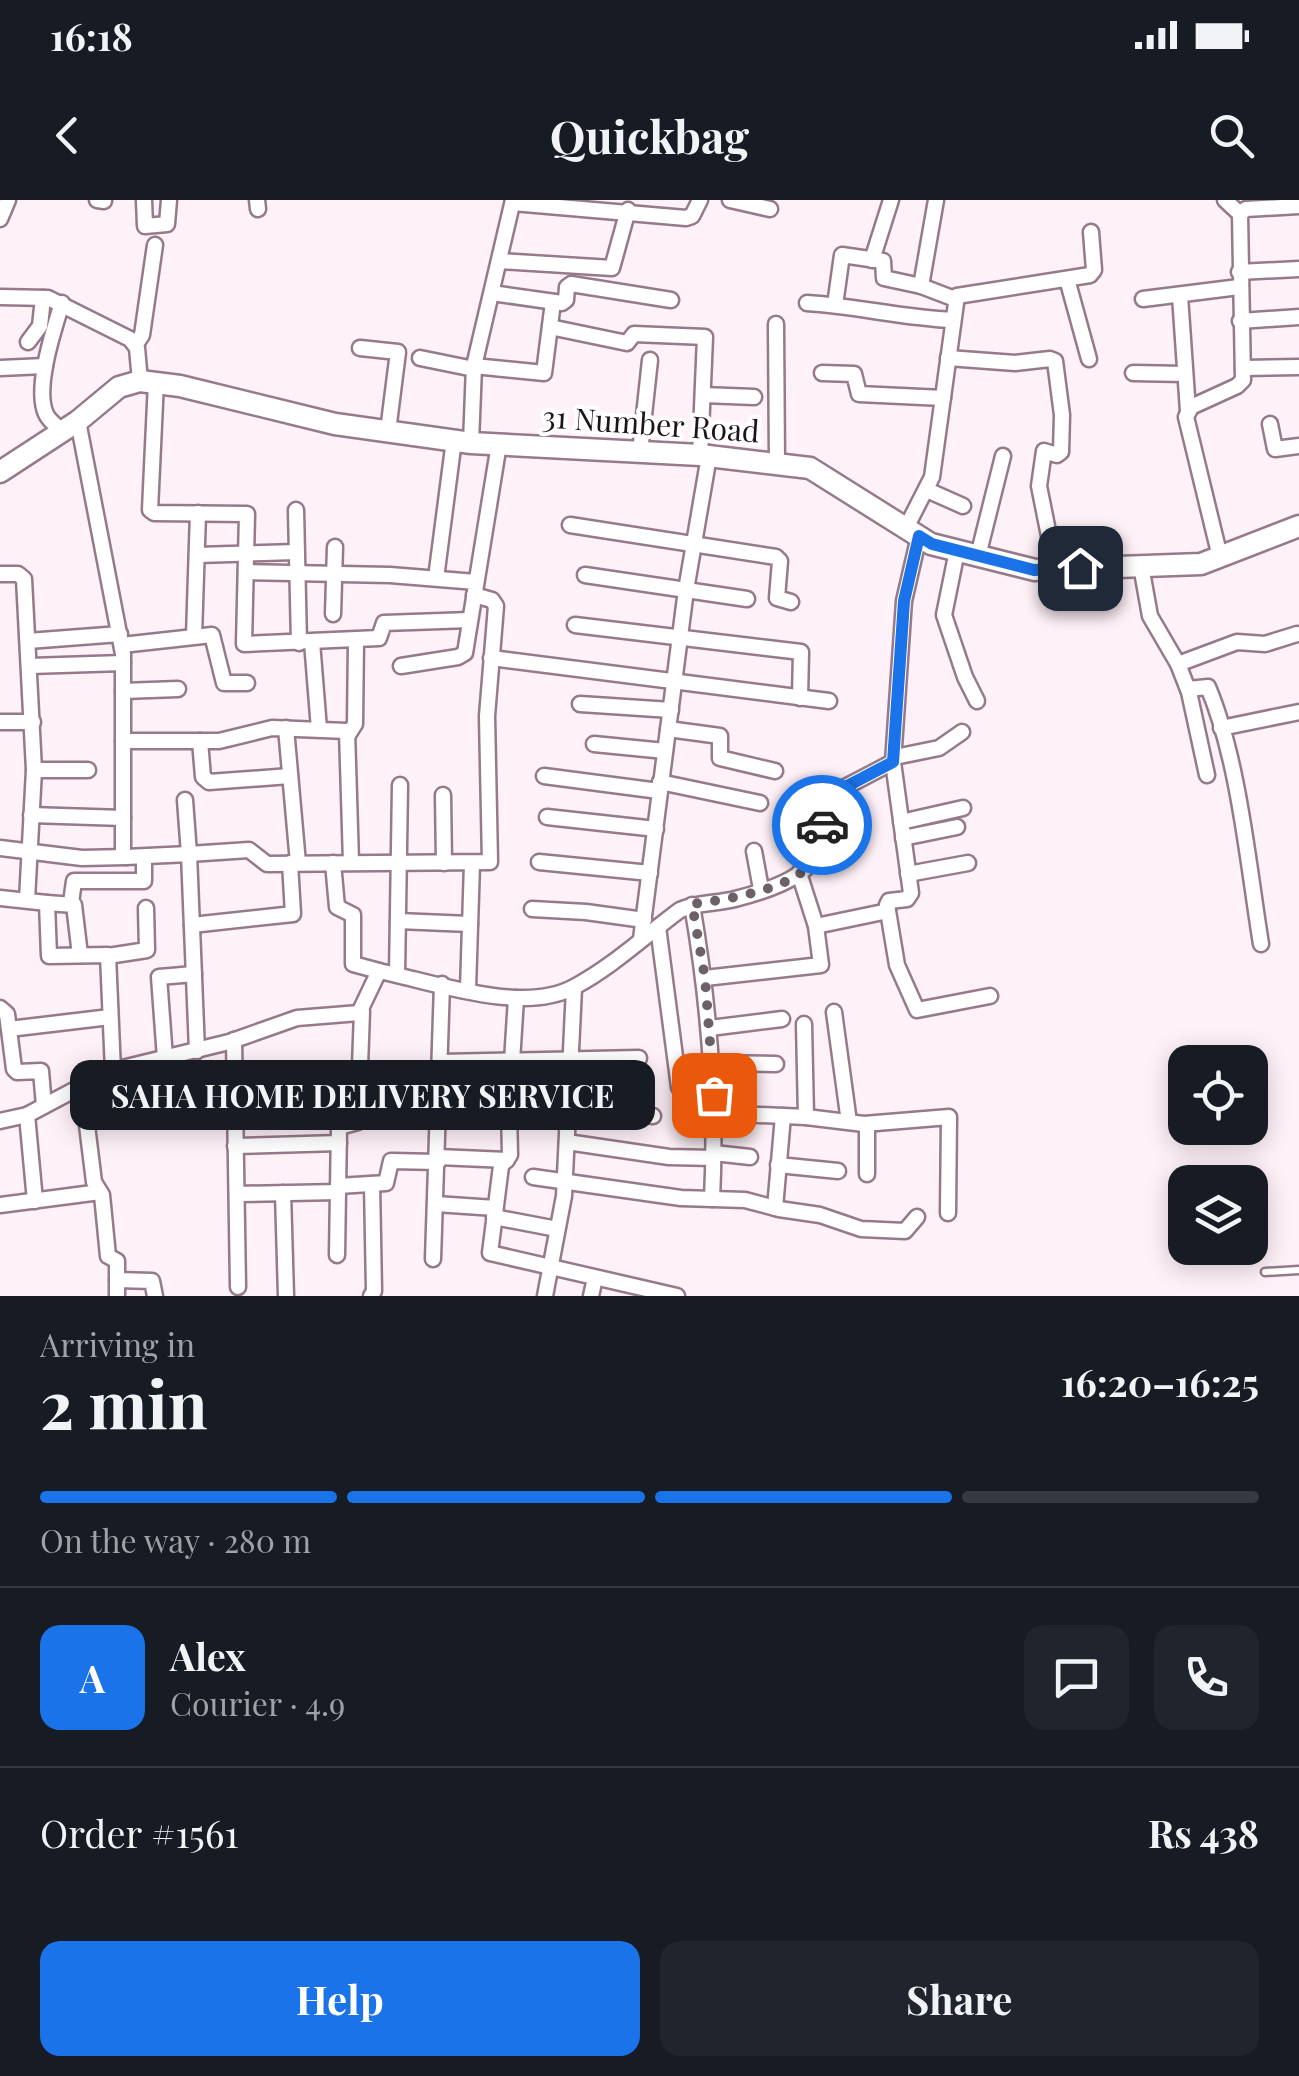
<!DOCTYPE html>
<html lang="en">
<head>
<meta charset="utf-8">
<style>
  :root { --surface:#171b24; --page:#20242c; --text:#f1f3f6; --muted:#9ea1a6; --line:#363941; --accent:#1a73e8 }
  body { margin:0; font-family:"Playfair Display",serif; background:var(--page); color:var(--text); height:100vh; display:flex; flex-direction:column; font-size:38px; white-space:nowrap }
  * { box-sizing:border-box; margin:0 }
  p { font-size:32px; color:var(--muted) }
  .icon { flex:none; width:55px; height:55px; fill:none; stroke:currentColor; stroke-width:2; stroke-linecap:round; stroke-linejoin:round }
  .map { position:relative; height:1096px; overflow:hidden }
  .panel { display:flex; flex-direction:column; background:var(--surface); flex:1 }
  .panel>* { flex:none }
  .controls { position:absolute; left:1168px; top:845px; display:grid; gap:20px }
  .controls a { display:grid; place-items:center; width:100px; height:100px; border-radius:20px; background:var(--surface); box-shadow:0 5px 25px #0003; font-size:50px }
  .pin { position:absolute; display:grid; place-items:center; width:85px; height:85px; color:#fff; margin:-42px; border-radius:20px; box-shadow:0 5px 15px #0006 }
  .courier { position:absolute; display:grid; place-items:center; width:100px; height:100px; margin:-50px; border:8px solid #1a73e8; border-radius:50%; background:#fff; color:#222; box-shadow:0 2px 12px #0007 }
  .bubble { position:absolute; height:70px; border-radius:20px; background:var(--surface); box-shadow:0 5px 25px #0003; font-size:32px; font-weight:700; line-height:70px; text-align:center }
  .headline em { font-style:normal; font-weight:700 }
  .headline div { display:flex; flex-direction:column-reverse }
  .headline { display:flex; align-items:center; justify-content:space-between; height:170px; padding:0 40px }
  h1 { font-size:65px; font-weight:700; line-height:75px }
  .bar { display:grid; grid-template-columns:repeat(4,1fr); gap:15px 10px; align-content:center; height:120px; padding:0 40px }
  .bar i { height:12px; border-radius:8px; background:var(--line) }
  .bar .current { background:var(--accent) }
  .bar p { grid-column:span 4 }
  .line { display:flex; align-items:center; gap:25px; padding:0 40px; border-top:2px solid var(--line) }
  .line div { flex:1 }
  .round { display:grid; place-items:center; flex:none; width:105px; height:105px; border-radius:20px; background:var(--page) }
  .cta { display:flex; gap:20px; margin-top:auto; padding:20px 40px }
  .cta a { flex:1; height:115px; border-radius:20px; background:var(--accent); color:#fff; font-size:40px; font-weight:700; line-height:115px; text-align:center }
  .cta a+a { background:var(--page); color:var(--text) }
  .status { display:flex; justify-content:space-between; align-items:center; height:70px; padding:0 50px; background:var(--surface); direction:ltr }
  .status svg { height:28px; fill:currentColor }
  header { display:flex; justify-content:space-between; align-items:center; height:130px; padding:0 40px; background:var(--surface); font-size:45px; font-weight:700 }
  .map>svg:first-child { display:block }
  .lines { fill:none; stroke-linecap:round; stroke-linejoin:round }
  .lane-casing { stroke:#967a8b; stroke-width:11 }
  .street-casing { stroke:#967a8b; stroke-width:19 }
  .secondary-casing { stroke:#967a8b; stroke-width:25 }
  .lane { stroke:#fff; stroke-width:6 }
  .street { stroke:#fff; stroke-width:14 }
  .secondary { stroke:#fff; stroke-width:20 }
  .done { stroke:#6c6168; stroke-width:10; stroke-dasharray:0 18 }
  .route { stroke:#1a73e8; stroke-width:12 }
  .labels { text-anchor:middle; stroke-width:8; stroke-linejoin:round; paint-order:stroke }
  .street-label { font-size:30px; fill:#1e131a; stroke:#fff }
</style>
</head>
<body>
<div class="status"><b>16:18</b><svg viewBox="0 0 49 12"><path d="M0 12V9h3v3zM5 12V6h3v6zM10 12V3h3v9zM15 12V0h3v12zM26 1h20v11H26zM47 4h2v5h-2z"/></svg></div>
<header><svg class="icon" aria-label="back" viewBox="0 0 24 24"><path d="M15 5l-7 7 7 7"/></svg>Quickbag<svg class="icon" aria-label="search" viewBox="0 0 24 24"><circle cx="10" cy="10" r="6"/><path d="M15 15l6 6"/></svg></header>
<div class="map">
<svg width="1299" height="1096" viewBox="0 0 1299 1096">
  <rect width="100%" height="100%" fill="#fef1f8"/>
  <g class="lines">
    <g class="lane-casing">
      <path id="lane" d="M1265 1072 1299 1070"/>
    </g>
    <g class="street-casing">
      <g id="street">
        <path d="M97 0 104 1"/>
        <path d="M144 0 145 26 167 24 169 0"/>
        <path d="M257 0 258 9"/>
        <path d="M730 0 770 9"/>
        <path d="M1225 0 1240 14"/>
        <path d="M513 3 686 18 692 16 700 0"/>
        <path d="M0 19 8 0"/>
        <path d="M872 60 891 0"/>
        <path d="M499 61 612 68 628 10"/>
        <path d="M1239 72 1299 69"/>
        <path d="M1067 79 1089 159"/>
        <path d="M921 86 936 0"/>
        <path d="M492 93 562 103 566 100 567 87 571 84 671 100"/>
        <path d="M1180 96 1188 211"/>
        <path d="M0 97 48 98 130 139 137 148 140 181"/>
        <path d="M1143 99 1239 87"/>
        <path d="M807 103C856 106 903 118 953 120"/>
        <path d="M835 105 842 55 883 61 884 78 921 86 955 99"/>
        <path d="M1240 121 1299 117"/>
        <path d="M776 124 777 264"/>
        <path d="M550 127 627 143 634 134 705 137 700 255"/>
        <path d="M28 142 40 126 43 98"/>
        <path d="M136 144 142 135 155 45"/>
        <path d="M360 148 398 152 388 231"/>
        <path d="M420 158 474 169"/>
        <path d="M948 158 1015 163 1050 159 1055 161 1062 215 1061 252 1057 255 1044 251 1039 286 1051 346 1049 370"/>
        <path d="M474 166 544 173 553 102"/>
        <path d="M0 168 45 166"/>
        <path d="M1243 168 1299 167"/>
        <path d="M822 173 854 174 859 194 943 198"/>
        <path d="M1133 173 1185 174"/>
        <path d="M156 182 150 310 154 313 247 314 244 444 379 438 384 423 470 420"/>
        <path d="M703 195 754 197"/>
        <path d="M78 221 123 454V653L126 657 189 654 197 851"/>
        <path d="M1270 224 1275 249 1299 246"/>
        <path d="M62 231C57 226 49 221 46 214 34 188 54 129 62 103"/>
        <path d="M471 243 474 166 513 0"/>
        <path d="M640 252 650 160"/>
        <path d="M927 290 963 306"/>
        <path d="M296 310 299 443"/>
        <path d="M570 325 776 357 780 361 777 398 791 402"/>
        <path d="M906 328 932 277 957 96 1090 75 1094 70 1091 32"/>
        <path d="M957 351 944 415 965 477 977 501"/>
        <path d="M197 355 296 352"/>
        <path d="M978 356 1003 256"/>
        <path d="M1220 357 1186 217 1191 207 1237 186 1243 180 1240 14 1246 9 1299 6"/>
        <path d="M1141 366 1150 416 1178 464 1189 492 1207 575"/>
        <path d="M247 372 390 375 476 382"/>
        <path d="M0 374H18L24 379 34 570 27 700"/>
        <path d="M585 375 747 399"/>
        <path d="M436 378 454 240"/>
        <path d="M333 414 335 347"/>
        <path d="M575 425 801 452 800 498"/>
        <path d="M194 436 198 313"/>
        <path d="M28 441 120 434"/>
        <path d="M312 442 319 529"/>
        <path d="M122 445 212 435 224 483H247"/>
        <path d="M491 458 829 501"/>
        <path d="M1178 464 1237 442 1265 444 1297 434"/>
        <path d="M30 466 123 463"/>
        <path d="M401 466 458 457 465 453 499 244"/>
        <path d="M1188 489 1208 487C1239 561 1248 664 1261 744"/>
        <path d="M123 491 178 489"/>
        <path d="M580 504 671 510"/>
        <path d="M0 522H33"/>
        <path d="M286 528 298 663"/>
        <path d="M1221 528 1299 512"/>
        <path d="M668 529 720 536V558L775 571"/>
        <path d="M348 535 355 524 356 440"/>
        <path d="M123 541H219L272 528 347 531 351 662"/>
        <path d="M200 541 203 577 209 582 290 576"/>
        <path d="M594 544 665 551"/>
        <path d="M895 557 939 548 962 532"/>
        <path d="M893 562 911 693 907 699 889 701 887 705 897 765 917 810 990 796"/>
        <path d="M34 570H88"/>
        <path d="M544 576 659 591"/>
        <path d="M660 582 760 603"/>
        <path d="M443 595 444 663"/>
        <path d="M185 600 189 654 249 650 267 664 490 662 487 516 496 406 492 400 474 395"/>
        <path d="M31 615 123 618"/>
        <path d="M547 617 656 629"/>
        <path d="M901 622 963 608"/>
        <path d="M903 638 957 627"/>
        <path d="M0 648 82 658 126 657"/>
        <path d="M754 651 761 689"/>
        <path d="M539 662 650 673"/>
        <path d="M333 663 337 707 353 715V764L379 771"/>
        <path d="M799 673 816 726 888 711"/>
        <path d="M908 674 968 663"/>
        <path d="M0 698 47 703 49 756 108 755 113 871"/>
        <path d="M47 703 74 705 80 755"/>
        <path d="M71 703 74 681H144V657"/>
        <path d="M692 705C709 803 717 899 712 999"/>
        <path d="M532 709 586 712 644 720"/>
        <path d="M398 721 470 724"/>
        <path d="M192 725 293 714 290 663"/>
        <path d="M658 727 679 887 682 892 714 895"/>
        <path d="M641 739 686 390 709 256"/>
        <path d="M108 756 147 750 146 708"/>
        <path d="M397 775 400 585"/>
        <path d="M705 778 821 765 816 726"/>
        <path d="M468 789 472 664"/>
        <path d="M516 798 509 909 510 955 501 966 490 1053 677 1096"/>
        <path d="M0 808 7 814 14 869 17 872 41 871 44 906"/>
        <path d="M834 812 849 922"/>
        <path d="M804 824 806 917"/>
        <path d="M710 828 782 819"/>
        <path d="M9 829 110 817"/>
        <path d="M234 840 238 1087"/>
        <path d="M165 858 159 777 194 774"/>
        <path d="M442 862 639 858"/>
        <path d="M712 863 776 864"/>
        <path d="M82 885 94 982 102 995 108 1056 117 1061V1096"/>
        <path d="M568 905 653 916"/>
        <path d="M715 913 806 917 864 924 949 917 948 1013"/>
        <path d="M27 915 35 1001"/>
        <path d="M0 921 27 915 110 871 229 842 297 818 359 813 379 771C433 782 523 815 574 787 612 767 646 735 680 710 698 702 716 704 735 699 759 693 805 680 816 655 824 640 823 617 826 600L830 595 893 562 904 401 919 336"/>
        <path d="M567 942 669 957 714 958"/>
        <path d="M235 946 339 943"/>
        <path d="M714 953 750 957"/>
        <path d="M438 957 507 960"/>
        <path d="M778 965 838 971"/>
        <path d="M867 974V924"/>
        <path d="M533 977 681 998 745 1000 779 1009 820 1015 861 1029 905 1031 917 1017"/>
        <path d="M338 986 386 983 391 961 438 962"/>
        <path d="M283 993 286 1096"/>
        <path d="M237 994 338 992"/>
        <path d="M436 1004 495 1008"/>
        <path d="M0 1005 100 992"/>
        <path d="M775 1008 783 916"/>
        <path d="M494 1017 557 1029"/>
        <path d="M337 1055 339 927 358 922 362 811"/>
        <path d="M433 1059 442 784"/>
        <path d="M117 1080 152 1081 155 1096"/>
        <path d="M371 1096 374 1091 372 984"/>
        <path d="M545 1096 564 996 574 788"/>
        <path d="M591 1096 595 1078"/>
      </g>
    </g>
    <g class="secondary-casing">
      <path id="secondary" d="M0 272 78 221 119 187 140 181 180 186 335 224 471 243 700 255 810 268 931 344 1035 370 1201 364 1299 326"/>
    </g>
    <use href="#lane" class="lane"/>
    <use href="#street" class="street"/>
    <use href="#secondary" class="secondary"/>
  </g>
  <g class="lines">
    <path class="done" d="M714 895 705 778 692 704C724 700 791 690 811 663 820 652 820 639 822 625"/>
    <path class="route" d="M822 625 830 595 893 562 904 401 919 336 932 344 1034 370 1080 368"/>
  </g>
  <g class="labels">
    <g class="street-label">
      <text transform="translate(651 225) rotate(4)" y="10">31 Number Road</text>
    </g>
  </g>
</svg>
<div class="controls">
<a><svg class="icon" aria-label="locate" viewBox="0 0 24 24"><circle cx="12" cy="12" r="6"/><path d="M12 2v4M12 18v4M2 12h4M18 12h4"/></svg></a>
<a><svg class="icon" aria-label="layers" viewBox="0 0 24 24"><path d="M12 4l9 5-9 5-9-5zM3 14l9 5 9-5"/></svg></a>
</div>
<div class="pin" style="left:714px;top:895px;background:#ea580c"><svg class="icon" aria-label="bag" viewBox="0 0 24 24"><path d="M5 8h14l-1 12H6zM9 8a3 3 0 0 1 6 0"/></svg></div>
<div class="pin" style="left:1080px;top:368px;background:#1f2937"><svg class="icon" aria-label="home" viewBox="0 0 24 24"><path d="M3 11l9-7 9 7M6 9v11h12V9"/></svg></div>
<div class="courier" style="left:822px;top:625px"><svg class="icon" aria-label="car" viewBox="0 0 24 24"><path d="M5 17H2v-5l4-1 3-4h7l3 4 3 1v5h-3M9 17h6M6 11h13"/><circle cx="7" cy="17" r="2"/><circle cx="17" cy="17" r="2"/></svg></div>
<div class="bubble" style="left:70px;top:860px;width:585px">SAHA HOME DELIVERY SERVICE</div>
</div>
<section class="panel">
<div class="headline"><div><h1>2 min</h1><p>Arriving in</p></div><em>16:20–16:25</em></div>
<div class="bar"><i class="current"></i><i class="current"></i><i class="current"></i><i></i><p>On the way · 280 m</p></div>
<div class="line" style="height:180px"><b class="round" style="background:var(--accent);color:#fff">A</b><div><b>Alex</b><p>Courier · 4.9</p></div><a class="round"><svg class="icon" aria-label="chat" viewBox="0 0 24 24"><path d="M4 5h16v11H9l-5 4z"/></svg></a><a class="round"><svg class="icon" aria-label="phone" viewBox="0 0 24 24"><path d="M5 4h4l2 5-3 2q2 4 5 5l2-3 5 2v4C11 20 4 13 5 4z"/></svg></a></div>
<div class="line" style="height:130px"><div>Order #1561</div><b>Rs 438</b></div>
<div class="cta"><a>Help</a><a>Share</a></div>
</section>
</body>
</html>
